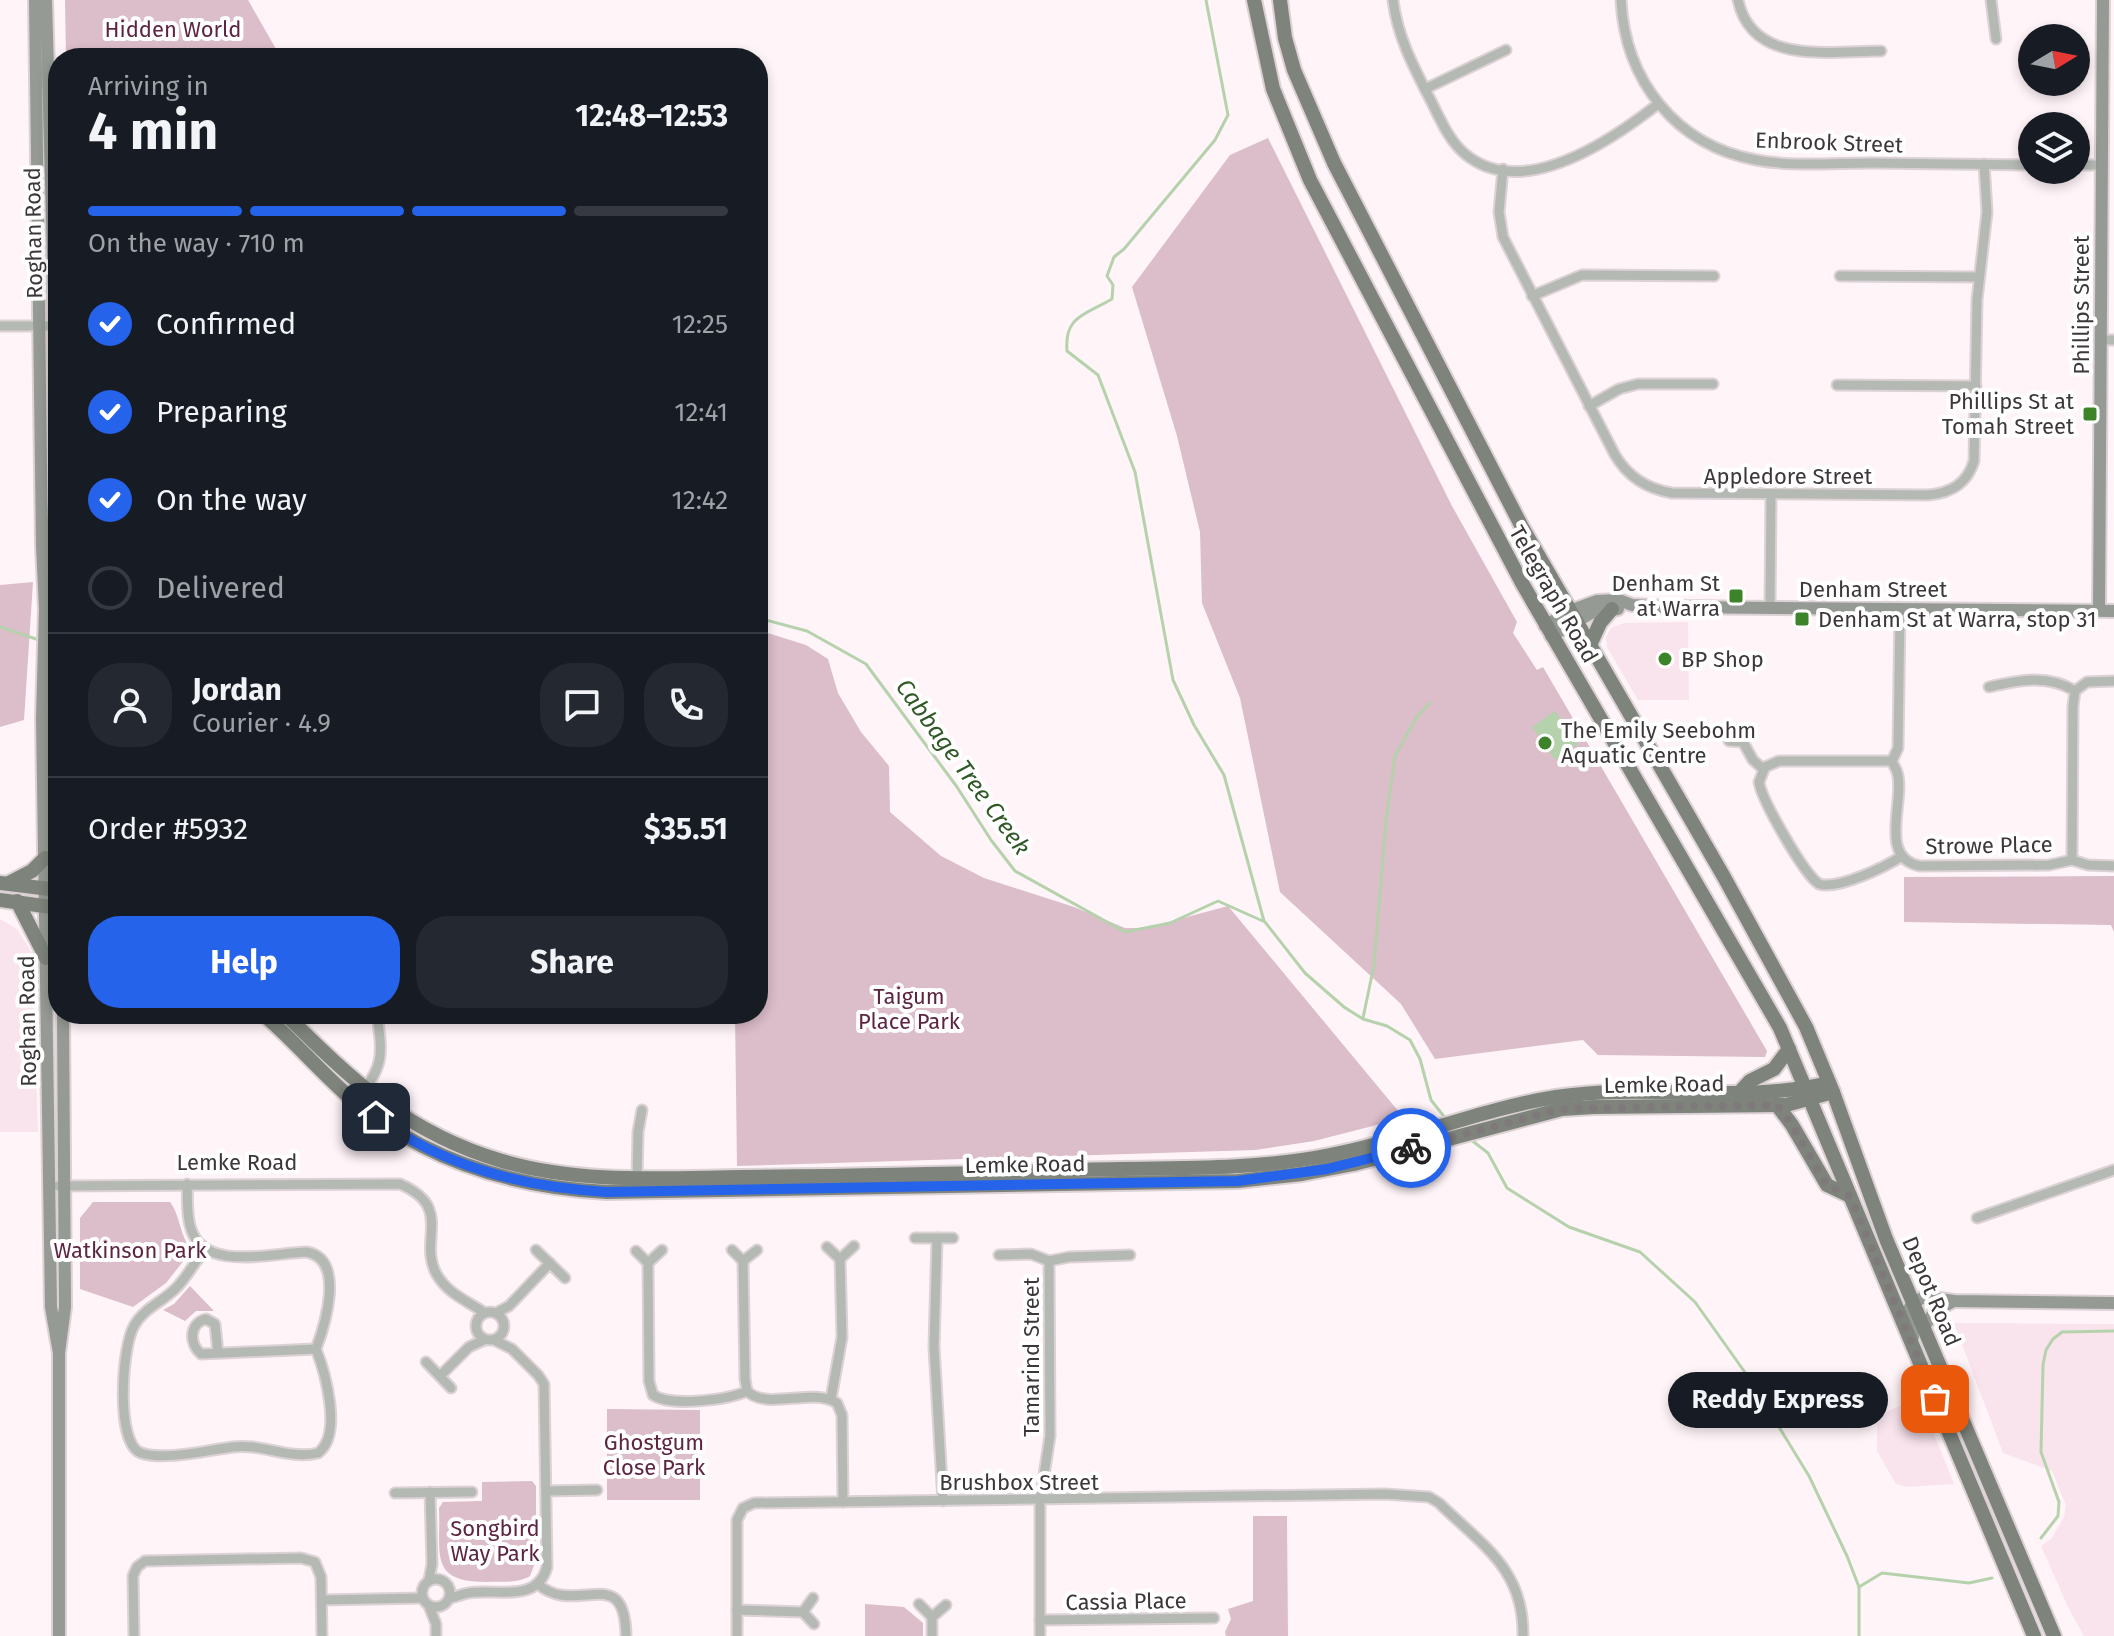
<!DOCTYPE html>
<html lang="en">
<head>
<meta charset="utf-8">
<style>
  :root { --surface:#171b24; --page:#242831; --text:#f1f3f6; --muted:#9ea1a6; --line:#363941; --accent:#2563eb }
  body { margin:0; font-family:"Fira Sans",sans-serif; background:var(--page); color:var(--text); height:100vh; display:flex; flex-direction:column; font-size:30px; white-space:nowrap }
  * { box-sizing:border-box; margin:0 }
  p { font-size:26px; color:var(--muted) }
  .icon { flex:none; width:44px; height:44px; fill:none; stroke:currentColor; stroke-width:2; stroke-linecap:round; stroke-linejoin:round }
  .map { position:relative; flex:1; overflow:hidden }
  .details { position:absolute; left:48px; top:48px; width:720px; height:976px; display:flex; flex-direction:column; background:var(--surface); border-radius:32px; box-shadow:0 4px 12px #0003 }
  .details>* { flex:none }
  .needle { width:52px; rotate:80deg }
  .buttons { position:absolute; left:2018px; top:24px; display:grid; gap:16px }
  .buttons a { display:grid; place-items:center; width:72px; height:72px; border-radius:50%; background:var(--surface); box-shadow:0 4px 12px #0003; font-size:40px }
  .pin { position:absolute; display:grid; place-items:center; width:68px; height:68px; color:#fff; margin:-34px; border-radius:16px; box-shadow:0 4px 12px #0006 }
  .courier { position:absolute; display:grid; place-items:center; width:80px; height:80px; margin:-40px; border:6px solid #2563eb; border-radius:50%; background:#fff; color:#222; box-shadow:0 2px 10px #0007 }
  .bubble { position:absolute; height:56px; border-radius:28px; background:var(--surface); box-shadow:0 4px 12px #0003; font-size:26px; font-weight:700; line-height:56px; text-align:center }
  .head em { font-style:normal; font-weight:700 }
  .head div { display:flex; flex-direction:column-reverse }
  .head { display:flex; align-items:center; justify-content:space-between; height:136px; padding:0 40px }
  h1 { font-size:52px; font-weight:700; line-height:60px }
  .bar { display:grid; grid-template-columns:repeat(4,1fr); gap:12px 8px; align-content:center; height:96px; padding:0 40px }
  .bar i { height:10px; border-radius:6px; background:var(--line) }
  .bar .selected { background:var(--accent) }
  .bar p { grid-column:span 4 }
  .line { display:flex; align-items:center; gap:20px; padding:0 40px; border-top:2px solid var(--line) }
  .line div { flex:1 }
  .round { display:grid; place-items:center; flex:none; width:84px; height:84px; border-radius:32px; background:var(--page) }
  ol { padding:0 40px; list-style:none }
  li { display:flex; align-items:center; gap:24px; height:88px }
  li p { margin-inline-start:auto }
  li .icon { padding:8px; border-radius:50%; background:var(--accent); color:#fff; stroke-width:4 }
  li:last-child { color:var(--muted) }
  li i { width:44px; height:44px; border:4px solid var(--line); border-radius:50% }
  .button { display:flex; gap:16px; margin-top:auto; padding:16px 40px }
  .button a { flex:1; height:92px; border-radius:32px; background:var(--accent); color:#fff; font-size:32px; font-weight:700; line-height:92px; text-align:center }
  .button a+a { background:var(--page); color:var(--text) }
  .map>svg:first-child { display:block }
  .built { fill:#f9e4ed }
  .green { fill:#dcbdca }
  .water { fill:#b5d2ad }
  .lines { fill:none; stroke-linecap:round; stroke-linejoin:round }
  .stream { stroke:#b5d2ad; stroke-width:3 }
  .street-casing { stroke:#dcd2d6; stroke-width:13 }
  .secondary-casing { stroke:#dcd2d6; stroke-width:16 }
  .primary-casing { stroke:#dcd2d6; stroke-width:18 }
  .street { stroke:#b5b9b4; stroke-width:9 }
  .secondary { stroke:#959a94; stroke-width:12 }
  .primary { stroke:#7e847c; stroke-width:14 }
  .done { stroke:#80797c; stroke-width:8; stroke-dasharray:0 14.4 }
  .route { stroke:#2563eb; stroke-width:10 }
  .poi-dot { fill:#3d8329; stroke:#fff; stroke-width:3 }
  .labels { text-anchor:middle; stroke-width:8; stroke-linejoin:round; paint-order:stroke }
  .park-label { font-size:22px; fill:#5d2542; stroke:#fff }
  .street-label { font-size:22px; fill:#3c3739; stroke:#fff }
  .poi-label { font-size:22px; fill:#3c3739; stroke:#fff; text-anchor:start }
  .water-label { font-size:24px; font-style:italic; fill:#305726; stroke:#fff }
</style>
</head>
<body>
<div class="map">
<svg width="2114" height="1636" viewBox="0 0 2114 1636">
  <rect width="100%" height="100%" fill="#fff4f8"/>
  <g class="built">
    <path d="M1688 622 1689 700H1638L1607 647 1606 637 1611 628 1624 623Z"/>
    <path d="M0 919 17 929 32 953 38 1132H0Z"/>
    <path d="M1954 1323 2114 1324V1636H2084L2068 1607 2041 1546 2051 1539 2064 1517 2066 1505 2052 1471 2003 1453Z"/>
    <path d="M1919 1398 1938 1444 1954 1484 1907 1487 1896 1484 1877 1451V1424L1888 1411Z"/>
  </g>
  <g class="green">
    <path d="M65 0H248L280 56 66 58Z"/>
    <path d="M1268 138 1452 506 1517 622 1513 633 1537 670 1543 667 1767 1051 1765 1057 1598 1055 1583 1040 1435 1059 1401 1004 1280 892 1240 698 1202 603 1200 532 1177 436 1132 287 1230 155Z"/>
    <path d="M33 582 24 720 0 727V585Z"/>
    <path d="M758 630 806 645 828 659 838 693 861 732 889 766 890 812 941 856 984 878 1074 907 1125 928H1146L1228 906 1404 1118 1314 1141 1255 1150 737 1166 735 1014H758Z"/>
    <path d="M2114 876V932L2111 925 1904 922V877Z"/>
    <path d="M93 1202H170C181 1217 179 1235 192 1250L166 1283 133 1307 80 1289V1218Z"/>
    <path d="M190 1286 214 1311H196L185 1321 163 1310 174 1304Z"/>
    <path d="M607 1409 700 1410V1500H607Z"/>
    <path d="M532 1481 536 1486V1560L530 1576C517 1584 501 1581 487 1582 428 1582 441 1554 439 1508L443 1502 482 1501V1482Z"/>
    <path d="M1253 1516H1287L1288 1636H1226L1225 1632 1231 1619 1228 1609 1253 1601Z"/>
    <path d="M865 1604 904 1607 923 1623V1636H865Z"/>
  </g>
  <path class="water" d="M1555 711 1578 744 1555 760 1532 727Z"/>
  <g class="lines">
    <g class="stream">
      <path d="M1206 0 1228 115 1215 140 1124 249 1114 257 1107 276 1113 285 1112 299C1085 315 1064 316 1067 351L1098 375 1135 472 1173 680 1194 725 1224 775 1264 921"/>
      <path d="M758 618 807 631 866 664 957 787 991 840 1015 871 1125 932 1170 923 1218 901 1265 922 1305 973 1344 1007 1363 1019 1387 1026 1410 1040 1420 1059 1431 1100 1446 1119"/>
      <path d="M0 627 42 641"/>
      <path d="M49 643 58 646"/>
      <path d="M1363 1018 1374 965 1386 822 1395 756 1416 718 1430 703"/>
      <path d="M1470 1139 1488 1153 1507 1188 1569 1227 1640 1252 1695 1302 1749 1378 1809 1476 1847 1556 1859 1587V1636"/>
      <path d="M2041 1538 2058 1516 2059 1502 2041 1452 2043 1365 2046 1350 2053 1339 2062 1332 2114 1331"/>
      <path d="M1859 1587 1882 1573 1969 1583 1992 1578"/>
    </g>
    <g class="street-casing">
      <g id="street">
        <path d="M1393 0C1397 35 1413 66 1429 97 1439 116 1448 140 1465 154 1523 202 1612 140 1658 104"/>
        <path d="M1621 0C1625 80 1675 145 1756 160 1793 167 1834 163 1872 163 1926 164 1979 164 2032 165"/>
        <path d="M1738 0C1752 66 1829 51 1881 51"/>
        <path d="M1991 0 1996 39"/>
        <path d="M1425 89 1506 50"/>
        <path d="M2076 165H2102"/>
        <path d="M1503 169 1499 212 1503 237 1615 455C1628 477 1647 489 1672 493L1928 495C1951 493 1967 484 1974 461L1977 300 1987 212 1984 164"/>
        <path d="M1840 276 1979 277"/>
        <path d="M1532 296 1582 275 1714 276"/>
        <path d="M0 326H55"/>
        <path d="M2100 340H2114"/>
        <path d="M1837 385 1976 386"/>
        <path d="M1589 406 1619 389 1638 384H1713"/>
        <path d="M1770 608 1771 494"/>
        <path d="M1900 609 1898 748 1892 761C1893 765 1896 768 1897 772 1906 799 1877 858 1920 866L2049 865 2072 860"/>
        <path d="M1989 687C2019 680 2048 674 2075 691"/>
        <path d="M2075 691 2087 682 2114 681"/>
        <path d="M1729 741 1743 742 1740 735"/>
        <path d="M1743 742 1753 760 1763 769"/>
        <path d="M1892 761H1779L1765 767 1759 782C1762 801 1804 874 1819 884 1838 890 1885 867 1902 856"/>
        <path d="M2072 860 2073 706 2075 691"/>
        <path d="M2072 860 2088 865 2114 866"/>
        <path d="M355 1102C384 1065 383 1059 377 1014"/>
        <path d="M637 1181 638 1132 642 1110"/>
        <path d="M187 1184C188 1199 186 1215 191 1229 204 1272 272 1253 306 1252 346 1258 325 1325 316 1349 325 1372 343 1435 318 1453 289 1460 262 1443 233 1447 208 1450 165 1461 141 1453 115 1444 122 1346 134 1326 143 1309 162 1302 175 1289 187 1278 194 1262 205 1250"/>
        <path d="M58 1186 400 1184C455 1208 417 1240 437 1275 449 1295 468 1301 485 1313"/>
        <path d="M1977 1218 2114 1170"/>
        <path d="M915 1238H953"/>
        <path d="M937 1238 934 1347 943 1501"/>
        <path d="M827 1247 840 1259 854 1246"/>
        <path d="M536 1250 565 1278"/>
        <path d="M732 1250 743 1261 757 1250"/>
        <path d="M636 1251 648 1263 662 1250"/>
        <path d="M999 1255 1031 1254 1049 1261 1050 1436 1040 1501V1636"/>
        <path d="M743 1261 745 1379 747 1391C767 1411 812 1387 837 1403L842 1415 843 1502"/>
        <path d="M1049 1261 1069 1257 1130 1255"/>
        <path d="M648 1263 649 1381 653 1395C671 1407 728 1400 747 1391"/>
        <circle cx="490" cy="1326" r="14"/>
        <path d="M496 1313 509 1306 550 1263"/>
        <path d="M218 1353 215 1324 206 1319C189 1323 189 1344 201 1354L316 1349"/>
        <path d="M426 1362 451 1388"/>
        <path d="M440 1376 469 1347 484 1340"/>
        <path d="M831 1399 842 1337 840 1259"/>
        <path d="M547 1491 597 1490"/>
        <path d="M395 1493 472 1492"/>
        <circle cx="436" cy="1593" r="14"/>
        <path d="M429 1580 432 1564 430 1492"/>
        <path d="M538 1584C575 1618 625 1560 626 1636"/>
        <path d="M450 1598C456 1597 462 1594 468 1593 496 1588 537 1604 547 1567L544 1384 538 1375 512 1349 494 1340"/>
        <path d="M813 1598 803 1612 814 1624"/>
        <path d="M322 1600 422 1598"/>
        <path d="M919 1604 932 1617 946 1605"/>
        <path d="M429 1606 436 1624V1636"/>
        <path d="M737 1610 803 1612"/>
        <path d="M932 1617V1636"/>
        <path d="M1040 1620 1214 1618"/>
        <path d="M134 1636 133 1576 137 1567 145 1561 301 1558 315 1562 321 1577 322 1636"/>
        <path d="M737 1636V1520L743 1508 754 1503 1385 1494 1429 1497 1439 1503C1483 1546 1524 1569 1523 1636"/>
      </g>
    </g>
    <g class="secondary-casing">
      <g id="secondary">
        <path d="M35 0 42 546 45 609 42 718 51 1307 59 1353"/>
        <path d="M46 0 55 326V480L50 590"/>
        <path d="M2099 610 2103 0"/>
        <path d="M1545 626 1570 611 1597 601 1619 600 1632 605 1667 607 2114 611"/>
        <path d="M1551 636 1591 613 1618 609"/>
        <path d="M48 702 58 765"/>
        <path d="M1923 1328 1935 1311 1954 1301"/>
        <path d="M1913 1337 1909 1309 1913 1302 1925 1297 1954 1301 2114 1303"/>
        <path d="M59 1636V1353L65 1307 63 1014"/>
      </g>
    </g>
    <g class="primary-casing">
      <g id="primary">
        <path d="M1254 0 1273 89 1310 180 1522 583 1780 1028 2034 1636"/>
        <path d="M1280 0 1285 38 1294 70 1334 163 1522 527 1724 877 1806 1027 1833 1092 1886 1239 2054 1636"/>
        <path d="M1590 645 1600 623 1612 609"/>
        <path d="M0 883 58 890"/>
        <path d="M9 883 32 871 45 858"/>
        <path d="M0 900 58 908"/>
        <path d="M17 901 46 958"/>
        <path d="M263 1014C293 1040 318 1069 347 1095 420 1159 511 1187 607 1192L1238 1181 1302 1174 1354 1164 1562 1109 1594 1107 1786 1105 1833 1092"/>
        <path d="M285 1014C353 1081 407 1133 502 1161 580 1184 662 1178 742 1177 852 1176 963 1174 1073 1170 1158 1167 1246 1172 1330 1155 1406 1141 1480 1109 1556 1097 1646 1083 1740 1104 1829 1083"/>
        <path d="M1739 1093 1750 1081 1774 1069 1789 1049"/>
        <path d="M1777 1105 1792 1125 1827 1185 1850 1196"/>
      </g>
    </g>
    <use href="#street" class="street"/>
    <use href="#secondary" class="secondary"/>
    <use href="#primary" class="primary"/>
  </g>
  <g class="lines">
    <path class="done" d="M1411 1148 1562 1109 1777 1105 1792 1125 1827 1185 1850 1196 1935 1399"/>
    <path class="route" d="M376 1117C444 1167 523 1187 607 1192L1238 1181 1327 1169 1411 1148"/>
  </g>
  <g class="poi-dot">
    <rect x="2082" y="406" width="16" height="16" rx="4"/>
    <rect x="1728" y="588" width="16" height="16" rx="4"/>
    <rect x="1794" y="611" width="16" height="16" rx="4"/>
    <circle cx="1665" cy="659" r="8"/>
    <circle cx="1545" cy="743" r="8"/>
  </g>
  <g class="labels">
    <g class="park-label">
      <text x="173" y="37">Hidden World</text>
      <text x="909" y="1004">Taigum<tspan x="909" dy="25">Place Park</tspan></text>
      <text x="130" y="1258">Watkinson Park</text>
      <text x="654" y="1450">Ghostgum<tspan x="654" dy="25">Close Park</tspan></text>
      <text x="495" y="1536">Songbird<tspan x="495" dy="25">Way Park</tspan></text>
    </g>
    <g class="street-label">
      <text transform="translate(1829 142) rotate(2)" y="8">Enbrook Street</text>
      <text transform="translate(33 233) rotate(-91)" y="8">Roghan Road</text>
      <text transform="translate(2081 305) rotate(-90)" y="8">Phillips Street</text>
      <text x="1788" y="484">Appledore Street</text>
      <text x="1873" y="597">Denham Street</text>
      <text transform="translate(1554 594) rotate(60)" y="8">Telegraph Road</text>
      <text transform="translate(1989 845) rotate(-1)" y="8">Strowe Place</text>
      <text transform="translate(27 1021) rotate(-91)" y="8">Roghan Road</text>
      <text transform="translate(1664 1084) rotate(-1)" y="8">Lemke Road</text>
      <text x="237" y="1170">Lemke Road</text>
      <text transform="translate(1025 1164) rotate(-1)" y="8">Lemke Road</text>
      <text transform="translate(1932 1291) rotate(67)" y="8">Depot Road</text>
      <text transform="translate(1031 1357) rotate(-90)" y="8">Tamarind Street</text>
      <text x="1019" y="1490">Brushbox Street</text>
      <text transform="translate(1126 1601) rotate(-1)" y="8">Cassia Place</text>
    </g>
    <g class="poi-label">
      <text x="2074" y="409" text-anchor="end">Phillips St at<tspan x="2074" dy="25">Tomah Street</tspan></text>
      <text x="1720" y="591" text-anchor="end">Denham St<tspan x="1720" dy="25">at Warra</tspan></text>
      <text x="1818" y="627">Denham St at Warra, stop 31</text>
      <text x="1681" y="667">BP Shop</text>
      <text x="1561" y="738">The Emily Seebohm<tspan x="1561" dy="25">Aquatic Centre</tspan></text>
    </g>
    <g class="water-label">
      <text transform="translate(963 767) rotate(54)" y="8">Cabbage Tree Creek</text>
    </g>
  </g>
</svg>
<div class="buttons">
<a><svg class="needle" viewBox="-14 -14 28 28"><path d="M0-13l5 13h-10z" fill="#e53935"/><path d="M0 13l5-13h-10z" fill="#9ea1a6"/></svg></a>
<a><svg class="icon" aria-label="layers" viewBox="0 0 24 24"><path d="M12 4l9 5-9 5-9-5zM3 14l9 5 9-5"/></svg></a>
</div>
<div class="pin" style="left:1935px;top:1399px;background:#ea580c"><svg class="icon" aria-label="bag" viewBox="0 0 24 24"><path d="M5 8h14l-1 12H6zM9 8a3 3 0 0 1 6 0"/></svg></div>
<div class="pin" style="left:376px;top:1117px;background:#1f2937"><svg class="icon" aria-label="home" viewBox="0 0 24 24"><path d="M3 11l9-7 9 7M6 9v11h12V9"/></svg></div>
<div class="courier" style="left:1411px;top:1148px"><svg class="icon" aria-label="bike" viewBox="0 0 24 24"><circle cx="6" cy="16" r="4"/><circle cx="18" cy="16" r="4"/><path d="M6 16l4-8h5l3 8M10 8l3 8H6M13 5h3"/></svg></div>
<div class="bubble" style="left:1668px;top:1372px;width:220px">Reddy Express</div>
<section class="details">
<div class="head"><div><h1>4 min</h1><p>Arriving in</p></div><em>12:48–12:53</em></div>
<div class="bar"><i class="selected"></i><i class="selected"></i><i class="selected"></i><i></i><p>On the way · 710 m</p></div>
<ol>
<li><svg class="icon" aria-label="check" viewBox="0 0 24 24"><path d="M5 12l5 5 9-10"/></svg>Confirmed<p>12:25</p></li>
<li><svg class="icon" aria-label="check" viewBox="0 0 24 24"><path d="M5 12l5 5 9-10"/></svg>Preparing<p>12:41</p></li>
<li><svg class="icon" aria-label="check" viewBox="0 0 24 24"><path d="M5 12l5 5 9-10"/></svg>On the way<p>12:42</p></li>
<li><i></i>Delivered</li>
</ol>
<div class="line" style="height:144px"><a class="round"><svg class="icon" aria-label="person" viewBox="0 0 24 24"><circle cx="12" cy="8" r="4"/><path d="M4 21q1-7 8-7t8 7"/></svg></a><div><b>Jordan</b><p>Courier · 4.9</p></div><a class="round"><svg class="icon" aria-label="chat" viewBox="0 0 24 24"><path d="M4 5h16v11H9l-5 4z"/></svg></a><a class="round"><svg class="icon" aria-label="phone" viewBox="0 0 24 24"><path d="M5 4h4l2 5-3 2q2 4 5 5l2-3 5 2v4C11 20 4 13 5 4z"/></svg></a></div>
<div class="line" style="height:104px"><div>Order #5932</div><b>$35.51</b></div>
<div class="button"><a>Help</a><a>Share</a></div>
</section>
</div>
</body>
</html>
